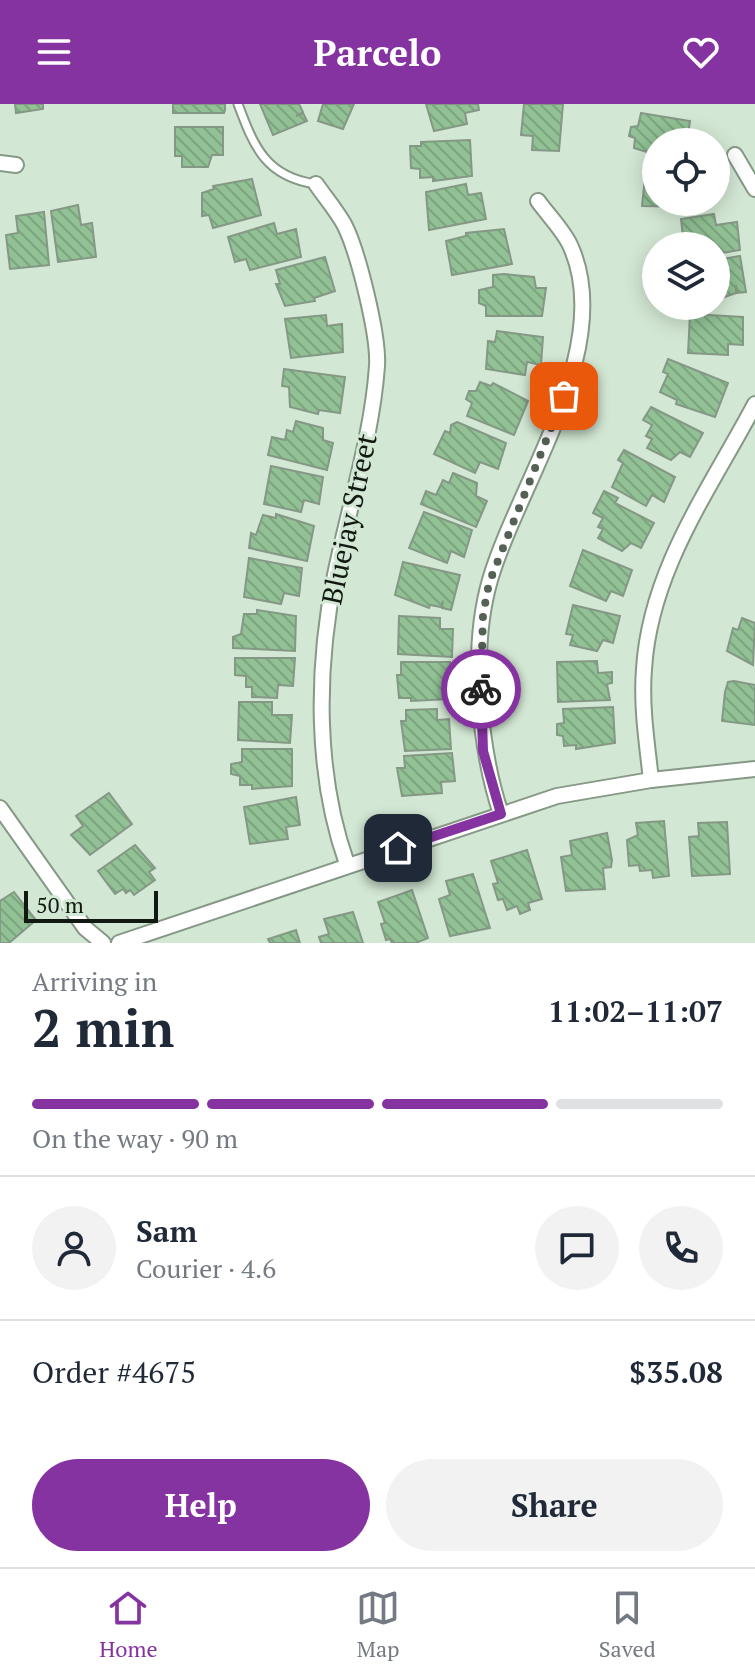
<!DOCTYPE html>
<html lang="en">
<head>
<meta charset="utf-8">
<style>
  :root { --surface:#fff; --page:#f2f2f3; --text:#1f2937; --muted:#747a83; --line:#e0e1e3; --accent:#8633a2 }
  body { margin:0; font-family:"PT Serif",serif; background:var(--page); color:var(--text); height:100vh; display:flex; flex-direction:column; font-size:30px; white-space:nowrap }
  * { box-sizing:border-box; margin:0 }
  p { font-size:26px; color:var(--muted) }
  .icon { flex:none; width:44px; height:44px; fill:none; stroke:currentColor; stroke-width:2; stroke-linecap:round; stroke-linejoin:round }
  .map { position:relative; height:839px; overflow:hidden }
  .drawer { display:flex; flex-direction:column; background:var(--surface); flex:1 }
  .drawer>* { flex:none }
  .tools { position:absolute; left:642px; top:24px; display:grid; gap:16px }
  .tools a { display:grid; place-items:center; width:88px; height:88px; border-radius:50%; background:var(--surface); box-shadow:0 4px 20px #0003; font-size:40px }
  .scale { position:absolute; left:24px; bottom:20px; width:134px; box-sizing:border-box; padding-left:8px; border:4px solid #121912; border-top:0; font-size:22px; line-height:28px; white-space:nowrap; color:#121912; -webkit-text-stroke:6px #d3e8d4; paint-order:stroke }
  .pin { position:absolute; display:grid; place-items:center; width:68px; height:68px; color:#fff; margin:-34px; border-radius:16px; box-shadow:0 4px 12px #0006 }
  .courier { position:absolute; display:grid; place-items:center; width:80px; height:80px; margin:-40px; border:6px solid #8633a2; border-radius:50%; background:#fff; color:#222; box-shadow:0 2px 10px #0007 }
  .summary em { font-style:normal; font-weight:700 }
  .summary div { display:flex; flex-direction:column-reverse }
  .summary { display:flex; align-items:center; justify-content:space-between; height:136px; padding:0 32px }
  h1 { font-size:52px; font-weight:700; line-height:60px }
  .bar { display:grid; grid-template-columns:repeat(4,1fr); gap:12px 8px; align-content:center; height:96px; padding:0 32px }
  .bar i { height:10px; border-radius:6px; background:var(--line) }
  .bar .active { background:var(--accent) }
  .bar p { grid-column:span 4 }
  .line { display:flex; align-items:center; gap:20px; padding:0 32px; border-top:2px solid var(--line) }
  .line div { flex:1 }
  .round { display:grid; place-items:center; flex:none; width:84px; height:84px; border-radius:42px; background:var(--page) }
  .primary-button { display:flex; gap:16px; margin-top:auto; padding:16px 32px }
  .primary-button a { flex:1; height:92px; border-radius:48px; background:var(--accent); color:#fff; font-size:32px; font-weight:700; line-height:92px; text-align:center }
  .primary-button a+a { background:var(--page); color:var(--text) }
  header { display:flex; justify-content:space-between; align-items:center; height:104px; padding:0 32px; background:var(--accent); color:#fff; font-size:36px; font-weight:700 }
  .tabs { display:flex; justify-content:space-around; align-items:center; height:112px; border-top:2px solid var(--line); background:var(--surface); font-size:22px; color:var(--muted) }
  .tabs a { display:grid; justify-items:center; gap:4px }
  .tabs .active { color:var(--accent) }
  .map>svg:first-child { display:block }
  .building { fill:url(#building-back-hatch); stroke:#859886; stroke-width:2 }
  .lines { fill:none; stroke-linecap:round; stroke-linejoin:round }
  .lane-casing { stroke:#869886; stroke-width:11 }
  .street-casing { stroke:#869886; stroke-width:18 }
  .lane { stroke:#fff; stroke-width:7 }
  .street { stroke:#fff; stroke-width:14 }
  .done { stroke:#566156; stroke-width:8; stroke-dasharray:0 14.4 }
  .route { stroke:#8633a2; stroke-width:10 }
  .labels { text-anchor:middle; stroke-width:6; stroke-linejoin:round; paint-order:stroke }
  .street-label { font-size:28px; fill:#121912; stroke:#d3e8d4 }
</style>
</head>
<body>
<header><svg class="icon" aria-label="menu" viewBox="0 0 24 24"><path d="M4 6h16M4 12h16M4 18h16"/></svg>Parcelo<svg class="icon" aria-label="heart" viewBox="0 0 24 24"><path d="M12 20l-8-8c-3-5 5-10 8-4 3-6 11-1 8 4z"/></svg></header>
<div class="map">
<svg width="755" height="839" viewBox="0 0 755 839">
  <defs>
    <pattern id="building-back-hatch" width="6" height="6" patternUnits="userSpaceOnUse" patternTransform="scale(2)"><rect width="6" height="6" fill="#91c194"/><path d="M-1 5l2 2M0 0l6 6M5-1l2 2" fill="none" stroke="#7ca57f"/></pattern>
  </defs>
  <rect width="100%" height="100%" fill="#d3e8d4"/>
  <g class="building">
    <path d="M15 0H43V5L16 9Z"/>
    <path d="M173 0H225V6L224 9H173Z"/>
    <path d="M260 0H299L303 8 296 12 303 9 307 17 273 31Z"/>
    <path d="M323 0H354L343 25 318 17Z"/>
    <path d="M426 0H478L479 6 465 9 467 20 434 27Z"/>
    <path d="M524 0H563L559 47 532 46 533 32 521 31Z"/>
    <path d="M641 9 690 17 687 38H656V51L634 44 635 34 629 32 631 23 638 22Z"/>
    <path d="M175 23H223V51H212L208 63H182V52H175Z"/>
    <path d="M470 36 472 72 433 77V73L420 74V65L411 64 410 42H421V38Z"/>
    <path d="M646 64H656V98H699V103L642 102Z"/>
    <path d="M252 75 261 111 213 124 209 111 202 112V89L214 85 213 82Z"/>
    <path d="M466 80 468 91 481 89 486 115 429 126 426 88Z"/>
    <path d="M78 101 81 121 92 119 96 153 58 158 51 107Z"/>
    <path d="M44 108 49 161 10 165 6 131 18 129 16 112Z"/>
    <path d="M714 110 716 121 737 118 740 146 716 150V142H684L681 115Z"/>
    <path d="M274 119 277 130 296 125 301 153 250 166 246 155 235 158 228 133Z"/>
    <path d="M504 125 512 160 452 171 446 137 466 132V129Z"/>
    <path d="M740 152 746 188 737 189 736 181V189L716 196V156Z"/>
    <path d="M325 153 335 187 314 194 315 197 285 202 276 180H280L276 166Z"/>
    <path d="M504 170 534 173 536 184H546L542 212H486V202L479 199V186L493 183V171Z"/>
    <path d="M690 210 743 213V241L728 240V251L688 249Z"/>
    <path d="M326 211 327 222 342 220 343 248 291 254 285 215Z"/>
    <path d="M497 227 543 233 541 261 527 258 525 271 486 265 488 237 495 238Z"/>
    <path d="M668 255 728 279 715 313 676 300 677 296 660 288 668 270 663 268Z"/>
    <path d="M284 265 345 273 340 309 319 306 318 310 290 303 289 283 282 282Z"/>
    <path d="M480 278 491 282 493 279 528 297 514 331 467 312 472 299 466 295 469 287H476Z"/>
    <path d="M651 303 703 329 690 353 680 348 671 356 647 344 652 335 646 332 652 321 643 316Z"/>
    <path d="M296 317 323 324V336L333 339 327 366 268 351 272 333 285 336 287 326 293 328Z"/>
    <path d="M457 318 506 339 498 365 480 358 475 369 434 350 445 327 450 329 451 321Z"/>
    <path d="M624 346 675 373 664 398 652 391 646 402 612 383 623 359 618 356Z"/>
    <path d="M271 362 323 373 319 400 304 396 301 408 264 400Z"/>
    <path d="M453 369 477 379 476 392 487 397 476 423 421 400 426 387 436 391 443 376 449 379Z"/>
    <path d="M604 387 618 394 615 399 654 419 641 444 631 439 622 447 598 434 603 425 598 423 603 414 593 409Z"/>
    <path d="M424 408 472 426 464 453 451 447 447 459 409 444Z"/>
    <path d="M276 410 314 422 307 457 249 444 251 429 256 431 263 411 276 414Z"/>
    <path d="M583 446 632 466 623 492 611 487 606 497 570 482Z"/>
    <path d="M249 454 302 464 299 492 284 489 281 500 244 493Z"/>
    <path d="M403 458 460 471 451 506 442 504 443 497 441 503 430 501 429 504 395 491Z"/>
    <path d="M573 501 620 512 613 539 603 536 597 547 570 541 573 531 566 530Z"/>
    <path d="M257 506 296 512 295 547 233 544V533L241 530 244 510H257Z"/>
    <path d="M399 512 440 514V525H453L452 553 398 550Z"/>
    <path d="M742 514 755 519 753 561 727 547 733 524 738 526Z"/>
    <path d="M235 554H295L293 582 278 581 277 594 252 593V583H246V572L235 571Z"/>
    <path d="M597 557 598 569 612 568V579L607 580 610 596 558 598 557 558Z"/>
    <path d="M401 558H450V595L411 597V594H399L397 571H401Z"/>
    <path d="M734 577 755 581V621L722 617 725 588 728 578Z"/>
    <path d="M239 598H272V611H292L290 639 238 636Z"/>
    <path d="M613 603 615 639 576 645V641L564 642 563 632 557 631V620L564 619 563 605Z"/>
    <path d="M437 605V616L449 615 451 645 405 647 401 617H406V606Z"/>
    <path d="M242 645H292V682L252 685V681H240V672L231 670V660L242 658Z"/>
    <path d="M452 649 455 677 441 678 442 689 402 692 397 664H405L404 652Z"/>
    <path d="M109 689 132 720 90 751 71 731 83 722 76 712Z"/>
    <path d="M296 693 300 721 286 723 288 735 250 740 244 703Z"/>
    <path d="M664 717 669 772 653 774 652 766 640 767 639 761 629 762 627 736 638 731 636 719Z"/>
    <path d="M727 718 730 770 692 772 689 733 699 732 698 719Z"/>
    <path d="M607 729 612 756 611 763 603 764 605 785 566 787 561 753 572 751 570 737Z"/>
    <path d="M135 741 155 764 149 768 155 776 134 791 130 786 126 789 123 785 115 790 98 767Z"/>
    <path d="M527 746 542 795 528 799 530 806 520 810 517 802 507 806 503 795 498 796 493 780 498 779 491 757Z"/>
    <path d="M473 770 490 824 450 832 439 795 450 791 446 777Z"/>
    <path d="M412 786 428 834 416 839H392L390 835 386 836 381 820 385 819 378 798Z"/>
    <path d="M14 788 36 816 9 839H0V797Z"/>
    <path d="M353 808 363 839H321L319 833 329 830 324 815Z"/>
    <path d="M296 826 300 839H270L268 835Z"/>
  </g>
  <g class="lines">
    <g class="lane-casing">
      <path id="lane" d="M238 0C254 43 266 73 316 80"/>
    </g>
    <g class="street-casing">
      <g id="street">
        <path d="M735 51 755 85"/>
        <path d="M0 59 16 61"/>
        <path d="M316 80C325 93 336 106 344 120 358 147 379 232 377 262 372 333 349 402 335 471 316 565 315 670 347 760"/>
        <path d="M651 676C647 639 641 602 644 565 650 466 710 385 755 300"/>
        <path d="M0 704 85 824 103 839"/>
        <path d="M501 710C479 643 470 545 490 476 518 380 617 242 570 141 563 126 548 111 538 97"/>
        <path d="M119 839 557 692 651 676 755 665"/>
      </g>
    </g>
    <use href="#lane" class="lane"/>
    <use href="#street" class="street"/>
  </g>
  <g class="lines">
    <path class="done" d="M481 585 483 511 489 479 564 292"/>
    <path class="route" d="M398 744 501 710 483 647 481 585"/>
  </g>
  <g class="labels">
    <g class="street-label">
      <text transform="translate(349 415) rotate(-78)" y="10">Bluejay Street</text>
    </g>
  </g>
</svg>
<div class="tools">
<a><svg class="icon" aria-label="locate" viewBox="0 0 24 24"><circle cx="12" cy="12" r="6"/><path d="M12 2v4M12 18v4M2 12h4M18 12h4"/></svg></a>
<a><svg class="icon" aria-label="layers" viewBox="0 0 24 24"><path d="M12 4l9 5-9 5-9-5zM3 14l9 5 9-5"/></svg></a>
</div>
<div class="scale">50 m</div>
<div class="pin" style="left:564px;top:292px;background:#ea580c"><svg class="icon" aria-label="bag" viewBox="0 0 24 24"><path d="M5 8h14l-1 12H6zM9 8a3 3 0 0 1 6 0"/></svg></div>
<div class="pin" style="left:398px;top:744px;background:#1f2937"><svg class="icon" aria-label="home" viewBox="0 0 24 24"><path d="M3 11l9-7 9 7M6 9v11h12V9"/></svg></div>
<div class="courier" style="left:481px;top:585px"><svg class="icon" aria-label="bike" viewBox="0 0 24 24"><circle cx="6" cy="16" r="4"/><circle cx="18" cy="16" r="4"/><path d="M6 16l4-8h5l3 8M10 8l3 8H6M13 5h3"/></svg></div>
</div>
<section class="drawer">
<div class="summary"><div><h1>2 min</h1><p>Arriving in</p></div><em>11:02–11:07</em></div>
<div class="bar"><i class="active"></i><i class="active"></i><i class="active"></i><i></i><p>On the way · 90 m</p></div>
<div class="line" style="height:144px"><a class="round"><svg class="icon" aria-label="person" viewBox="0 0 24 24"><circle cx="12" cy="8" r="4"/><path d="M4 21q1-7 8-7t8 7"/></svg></a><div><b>Sam</b><p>Courier · 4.6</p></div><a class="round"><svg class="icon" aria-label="chat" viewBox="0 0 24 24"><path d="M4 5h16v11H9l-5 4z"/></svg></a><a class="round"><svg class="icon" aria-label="phone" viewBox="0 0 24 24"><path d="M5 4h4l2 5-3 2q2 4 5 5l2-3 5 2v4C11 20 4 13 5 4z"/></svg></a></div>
<div class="line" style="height:104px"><div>Order #4675</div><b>$35.08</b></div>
<div class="primary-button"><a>Help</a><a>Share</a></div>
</section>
<nav class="tabs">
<a class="active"><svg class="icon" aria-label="home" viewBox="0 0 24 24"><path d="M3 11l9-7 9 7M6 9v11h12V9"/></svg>Home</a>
<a><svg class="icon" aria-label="map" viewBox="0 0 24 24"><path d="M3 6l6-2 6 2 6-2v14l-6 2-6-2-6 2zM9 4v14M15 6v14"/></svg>Map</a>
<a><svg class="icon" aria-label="saved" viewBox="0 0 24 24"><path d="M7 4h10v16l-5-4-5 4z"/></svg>Saved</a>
</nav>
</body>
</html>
